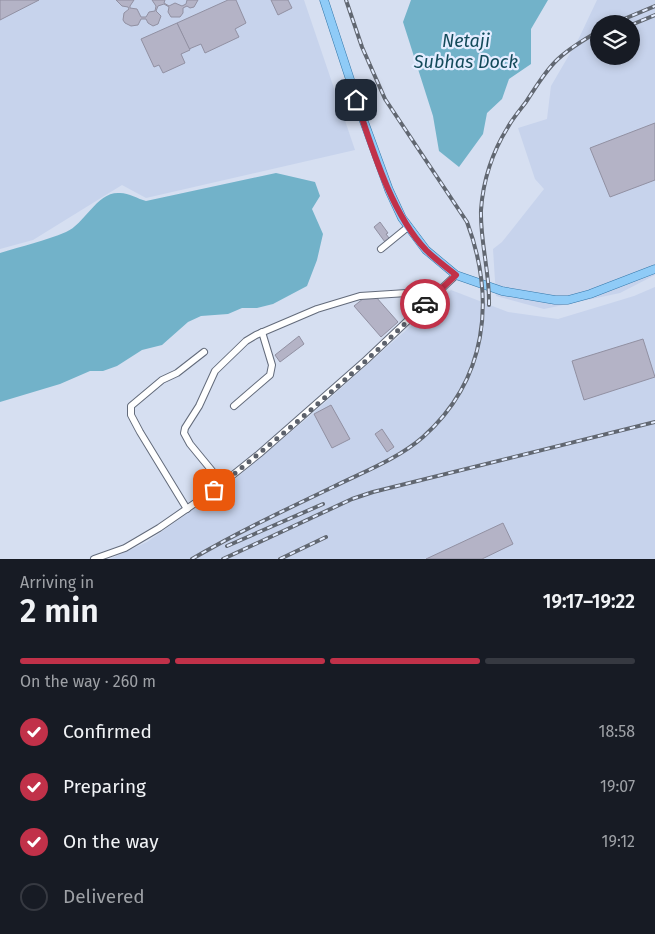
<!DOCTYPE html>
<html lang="en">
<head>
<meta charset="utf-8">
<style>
  :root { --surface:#171b24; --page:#242831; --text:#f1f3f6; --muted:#9ea1a6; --line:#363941; --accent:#c13149 }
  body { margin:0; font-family:"Fira Sans",sans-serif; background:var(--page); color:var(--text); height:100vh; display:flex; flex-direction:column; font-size:19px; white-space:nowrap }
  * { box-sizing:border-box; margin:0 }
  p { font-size:16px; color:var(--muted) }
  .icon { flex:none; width:28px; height:28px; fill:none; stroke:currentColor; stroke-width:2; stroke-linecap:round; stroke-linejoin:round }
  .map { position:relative; height:559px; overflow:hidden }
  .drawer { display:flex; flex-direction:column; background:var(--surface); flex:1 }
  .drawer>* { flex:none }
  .tools { position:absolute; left:590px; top:15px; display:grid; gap:10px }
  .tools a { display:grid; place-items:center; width:50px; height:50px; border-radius:50%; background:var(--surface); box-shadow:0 2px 8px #0003; font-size:25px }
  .pin { position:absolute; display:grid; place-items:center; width:42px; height:42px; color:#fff; margin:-21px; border-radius:10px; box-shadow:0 2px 8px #0006 }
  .courier { position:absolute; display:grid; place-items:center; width:50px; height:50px; margin:-25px; border:4px solid #c13149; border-radius:50%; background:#fff; color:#222; box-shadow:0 1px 6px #0007 }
  .head em { font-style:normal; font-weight:600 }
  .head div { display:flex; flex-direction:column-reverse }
  .head { display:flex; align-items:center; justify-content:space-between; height:85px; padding:0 20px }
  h1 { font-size:32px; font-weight:600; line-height:38px }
  .bar { display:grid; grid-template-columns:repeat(4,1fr); gap:8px 5px; align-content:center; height:60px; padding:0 20px }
  .bar i { height:6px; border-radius:4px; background:var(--line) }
  .bar .selected { background:var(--accent) }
  .bar p { grid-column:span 4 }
  ol { padding:0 20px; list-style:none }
  li { display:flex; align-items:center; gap:15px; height:55px }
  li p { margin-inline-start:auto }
  li .icon { padding:5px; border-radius:50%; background:var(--accent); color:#fff; stroke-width:4 }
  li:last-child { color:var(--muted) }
  li i { width:28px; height:28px; border:2px solid var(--line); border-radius:50% }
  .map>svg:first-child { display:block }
  .built { fill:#c7d3ec; fill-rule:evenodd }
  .water { fill:#72b2c9 }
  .building { fill:#b4b3c6; stroke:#9190a2 }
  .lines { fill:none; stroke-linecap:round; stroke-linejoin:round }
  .minor-casing { stroke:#636b7b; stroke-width:8 }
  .major-casing { stroke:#3578aa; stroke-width:9 }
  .minor { stroke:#fff; stroke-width:6 }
  .major { stroke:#8fcbf7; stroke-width:8 }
  .rail-casing { stroke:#616771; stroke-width:4 }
  .rail { stroke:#e3ecff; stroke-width:2; stroke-dasharray:5.5; stroke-linecap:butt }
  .done { stroke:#5c616b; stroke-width:5; stroke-dasharray:0 9 }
  .route { stroke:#c13149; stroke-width:6 }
  .labels { text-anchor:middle; stroke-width:4.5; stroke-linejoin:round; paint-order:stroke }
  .water-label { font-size:18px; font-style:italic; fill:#134a5a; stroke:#e3ecff }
</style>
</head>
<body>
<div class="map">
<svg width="655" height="559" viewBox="0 0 655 559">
  <rect width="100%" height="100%" fill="#d6dff1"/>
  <g class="built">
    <path d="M0 0H304L355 150 146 198 122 185 33 240 0 249Z"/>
    <path d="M597 0H655V275L620 293 544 309 496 296 493 249 502 242 544 189 535 179 518 128 547 119 551 86 579 38ZM599 24H631V56H599Z"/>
    <path d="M655 287V559H110L147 542 228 485 310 416 451 290 508 312 558 319 634 296Z"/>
  </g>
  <g class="water">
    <path d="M411 0H548L531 29V64L509 79 502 99 487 113 483 134 459 167 439 151 433 116 403 22Z"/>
    <path d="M276 173 315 182 320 196 312 209 323 234 317 260 307 286 273 304 257 308H242L228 314 201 316 188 322 162 345 142 350 117 366 103 371H90L60 384 0 402V253C22 246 45 241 66 232 85 224 97 191 120 193 129 193 138 199 146 201Z"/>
  </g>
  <g class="building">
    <path d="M0 0H39L0 20Z"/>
    <path d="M116 0H134L130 6V8L137 9 141 17H146L149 12 155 11 156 6 152 0H165L164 3 169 6 175 3 182 6 186 4 187 0H198L194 7 190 8 187 6 183 8V13L180 17H171L168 12 169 7 164 4 158 6 156 11 161 16 158 24 153 26 148 23 146 19H141L138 25 131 26 125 23 123 20 124 13 129 9 128 7 122 6Z"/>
    <path d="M228 0H236L246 23 235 29 239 37 205 53 201 44 189 49 177 23Z"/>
    <path d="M271 0H288L292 8 278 15Z"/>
    <path d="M177 23 190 50 181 54 185 63 163 73 159 65 154 67 141 39Z"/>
    <path d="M655 123V180L610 197 590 148Z"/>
    <path d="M380 222 388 233 386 234 389 238 385 242 374 227Z"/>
    <path d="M376 297 398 322 381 337 354 306 364 298Z"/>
    <path d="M299 336 304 344 280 362 275 355Z"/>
    <path d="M643 339 655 377 584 400 572 361Z"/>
    <path d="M331 405 350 439 332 448 314 414Z"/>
    <path d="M382 429 394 447 387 452 375 434Z"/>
    <path d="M503 523 513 544 482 559H426Z"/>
  </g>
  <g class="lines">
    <g class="minor-casing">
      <g id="minor">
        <path d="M381 249 408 227"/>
        <path d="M234 406 270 375 272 365 262 332"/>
        <path d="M222 483 190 444 184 433 185 428 199 406 215 371 246 341 256 335 317 309 360 296 438 291"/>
        <path d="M187 509 140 432 131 415V406L162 380 177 373 204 352"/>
        <path d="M94 559 125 548 159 528 214 490 259 454 366 360 456 275"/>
      </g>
    </g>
    <g class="major-casing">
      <path id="major" d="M324 0 362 116 389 190 402 218 426 250 456 275 502 291 555 300H568L590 294 655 269"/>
    </g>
    <use href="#minor" class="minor"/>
    <use href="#major" class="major"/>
    <g class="rail-casing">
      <g id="rail">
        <path d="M612 24 655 6"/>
        <path d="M631 25 655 15"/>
        <path d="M489 305C490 273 480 242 481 210 483 181 493 151 508 127 513 118 520 110 526 102 536 87 545 71 558 59 570 48 585 39 599 31"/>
        <path d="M227 546 323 504"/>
        <path d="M192 559C238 532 285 510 333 487 363 472 398 459 423 437 487 380 496 300 467 222L385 99 362 47 346 0"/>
        <path d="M223 559 352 499 373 492 655 422"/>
        <path d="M280 559 326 537"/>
      </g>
    </g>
    <use href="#rail" class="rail"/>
  </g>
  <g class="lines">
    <path class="done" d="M214 490C287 432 359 370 425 304"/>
    <path class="route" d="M356 100C372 148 391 213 426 250 435 259 446 267 456 275L425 304"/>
  </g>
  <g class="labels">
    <g class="water-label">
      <text x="466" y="47">Netaji<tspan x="466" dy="21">Subhas Dock</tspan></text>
    </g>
  </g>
</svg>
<div class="tools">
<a><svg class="icon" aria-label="layers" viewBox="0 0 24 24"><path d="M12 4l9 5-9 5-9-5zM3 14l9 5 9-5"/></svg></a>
</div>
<div class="pin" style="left:214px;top:490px;background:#ea580c"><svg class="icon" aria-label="bag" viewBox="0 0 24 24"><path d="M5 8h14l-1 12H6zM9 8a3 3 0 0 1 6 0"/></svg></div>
<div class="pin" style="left:356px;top:100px;background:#1f2937"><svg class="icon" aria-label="home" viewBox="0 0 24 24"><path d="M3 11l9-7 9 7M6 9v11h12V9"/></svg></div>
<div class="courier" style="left:425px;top:304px"><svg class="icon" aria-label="car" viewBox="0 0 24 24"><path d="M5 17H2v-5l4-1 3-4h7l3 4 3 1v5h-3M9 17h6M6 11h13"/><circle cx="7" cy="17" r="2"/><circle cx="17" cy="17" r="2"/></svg></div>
</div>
<section class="drawer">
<div class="head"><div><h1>2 min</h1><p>Arriving in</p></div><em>19:17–19:22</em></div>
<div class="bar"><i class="selected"></i><i class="selected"></i><i class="selected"></i><i></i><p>On the way · 260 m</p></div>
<ol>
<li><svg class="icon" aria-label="check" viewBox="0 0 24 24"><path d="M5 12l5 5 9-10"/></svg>Confirmed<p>18:58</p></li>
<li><svg class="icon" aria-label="check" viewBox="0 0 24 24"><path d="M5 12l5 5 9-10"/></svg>Preparing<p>19:07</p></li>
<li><svg class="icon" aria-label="check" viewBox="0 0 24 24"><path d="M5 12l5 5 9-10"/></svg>On the way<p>19:12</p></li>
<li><i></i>Delivered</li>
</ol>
</section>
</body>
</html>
